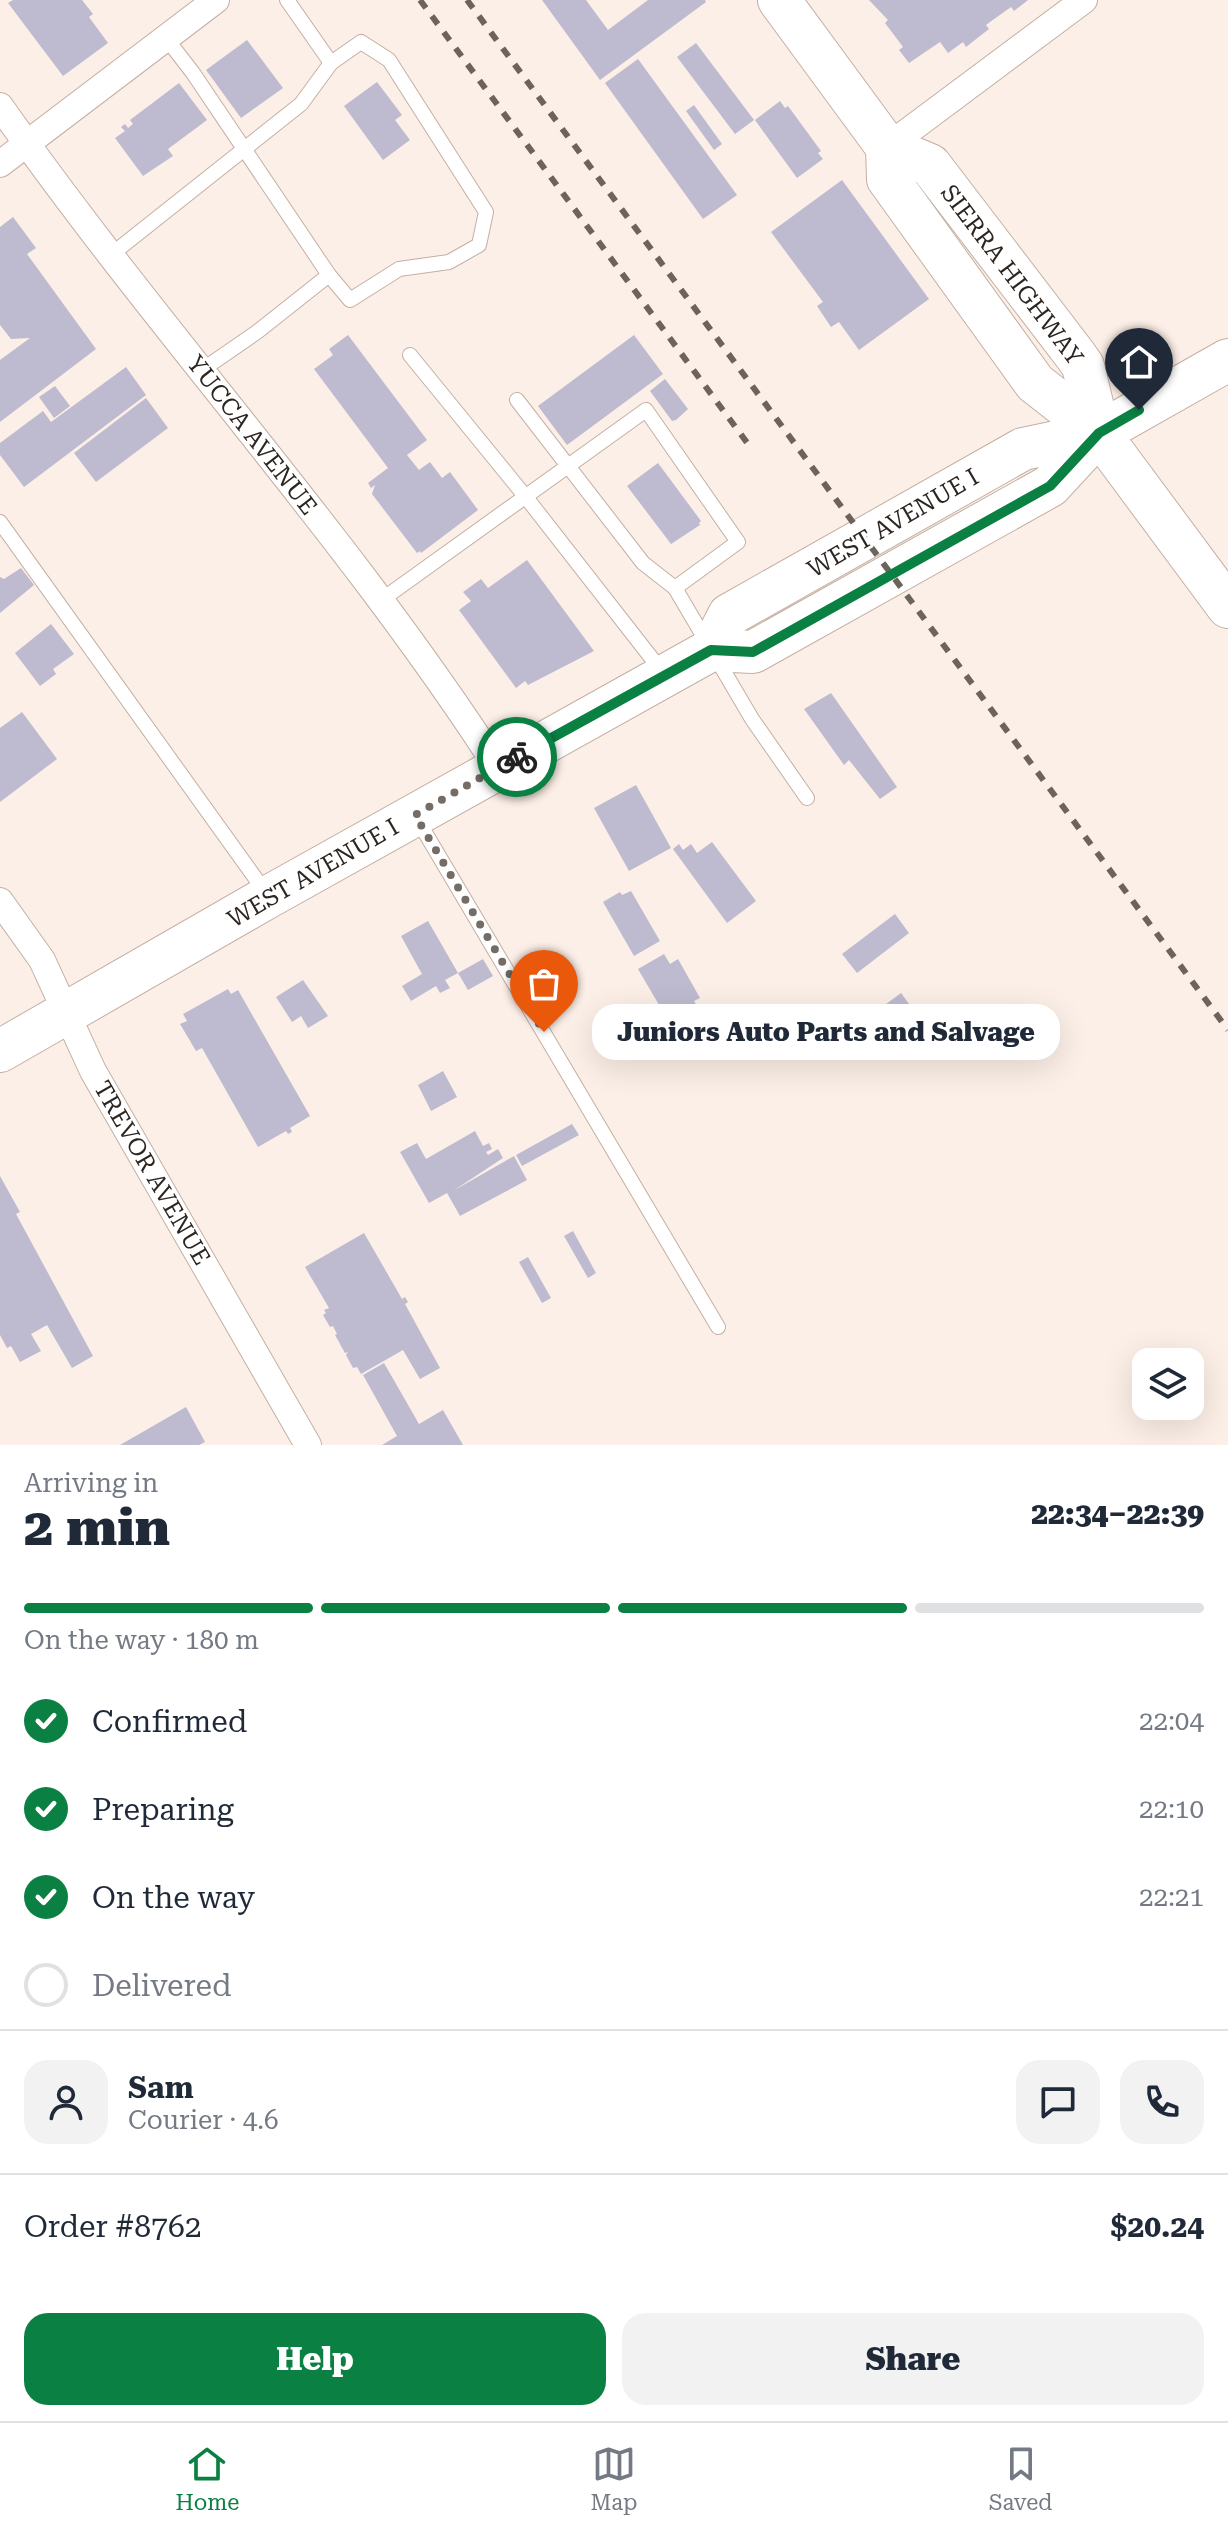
<!DOCTYPE html>
<html lang="en">
<head>
<meta charset="utf-8">
<style>
  :root { --surface:#fff; --page:#f2f2f3; --text:#1f2937; --muted:#747a83; --line:#e0e1e3; --accent:#0b8043 }
  body { margin:0; font-family:"Roboto Serif",serif; background:var(--page); color:var(--text); height:100vh; display:flex; flex-direction:column; font-size:30px; white-space:nowrap }
  * { box-sizing:border-box; margin:0 }
  p { font-size:26px; color:var(--muted) }
  .icon { flex:none; width:44px; height:44px; fill:none; stroke:currentColor; stroke-width:2; stroke-linecap:round; stroke-linejoin:round }
  .map { position:relative; height:1445px; overflow:hidden }
  .drawer { display:flex; flex-direction:column; background:var(--surface); flex:1 }
  .drawer>* { flex:none }
  .buttons { position:absolute; left:1132px; top:1348px; display:grid; gap:16px }
  .buttons a { display:grid; place-items:center; width:72px; height:72px; border-radius:16px; background:var(--surface); box-shadow:0 8px 32px #0002; font-size:40px }
  .pin { position:absolute; display:grid; place-items:center; width:68px; height:68px; color:#fff; margin:-82px -34px; border-radius:50% 50% 50% 0; rotate:-45deg; box-shadow:0 0 8px #0007 }
  .pin .icon { rotate:45deg }
  .courier { position:absolute; display:grid; place-items:center; width:80px; height:80px; margin:-40px; border:6px solid #0b8043; border-radius:50%; background:#fff; color:#222; box-shadow:0 2px 10px #0007 }
  .bubble { position:absolute; height:56px; border-radius:24px; background:var(--surface); box-shadow:0 8px 32px #0002; font-size:26px; font-weight:800; line-height:56px; text-align:center }
  .summary em { font-style:normal; font-weight:800 }
  .summary div { display:flex; flex-direction:column-reverse }
  .summary { display:flex; align-items:center; justify-content:space-between; height:136px; padding:0 24px }
  h1 { font-size:52px; font-weight:800; line-height:60px }
  .bar { display:grid; grid-template-columns:repeat(4,1fr); gap:12px 8px; align-content:center; height:96px; padding:0 24px }
  .bar i { height:10px; border-radius:6px; background:var(--line) }
  .bar .selected { background:var(--accent) }
  .bar p { grid-column:span 4 }
  .line { display:flex; align-items:center; gap:20px; padding:0 24px; border-top:2px solid var(--line) }
  .line div { flex:1 }
  .round { display:grid; place-items:center; flex:none; width:84px; height:84px; border-radius:24px; background:var(--page) }
  ol { padding:0 24px; list-style:none }
  li { display:flex; align-items:center; gap:24px; height:88px }
  li p { margin-inline-start:auto }
  li .icon { padding:8px; border-radius:50%; background:var(--accent); color:#fff; stroke-width:4 }
  li:last-child { color:var(--muted) }
  li i { width:44px; height:44px; border:4px solid var(--line); border-radius:50% }
  .button { display:flex; gap:16px; margin-top:auto; padding:16px 24px }
  .button a { flex:1; height:92px; border-radius:24px; background:var(--accent); color:#fff; font-size:32px; font-weight:800; line-height:92px; text-align:center }
  .button a+a { background:var(--page); color:var(--text) }
  .menu { display:flex; justify-content:space-around; align-items:center; height:112px; border-top:2px solid var(--line); background:var(--surface); font-size:22px; color:var(--muted) }
  .menu a { display:grid; justify-items:center; gap:4px }
  .menu .selected { color:var(--accent) }
  .map>svg:first-child { display:block }
  .building { fill:#bebbd0 }
  .lines { fill:none; stroke-linecap:round; stroke-linejoin:round }
  .service-casing { stroke:#c4afa3; stroke-width:16 }
  .minor-casing { stroke:#c4afa3; stroke-width:28 }
  .primary-casing { stroke:#c4afa3; stroke-width:44 }
  .service { stroke:#fff; stroke-width:14 }
  .minor { stroke:#fff; stroke-width:26 }
  .primary { stroke:#fff; stroke-width:42 }
  .rail { stroke:#6d635d; stroke-width:6; stroke-dasharray:10 10; stroke-linecap:butt }
  .done { stroke:#756c66; stroke-width:8; stroke-dasharray:0 14.4 }
  .route { stroke:#0b8043; stroke-width:10 }
  .labels { text-anchor:middle; stroke-width:6; stroke-linejoin:round; paint-order:stroke }
  .street-label { font-size:24px; fill:#2d2520; stroke:#fff }
</style>
</head>
<body>
<div class="map">
<svg width="1228" height="1445" viewBox="0 0 1228 1445">
  <rect width="100%" height="100%" fill="#fcefe7"/>
  <g class="building">
    <path d="M13 0H82L93 14 89 17 108 43 63 76 8 3Z"/>
    <path d="M542 0H586L608 30 648 0H705L706 2 600 80Z"/>
    <path d="M869 0H1028L1014 11 1011 7 990 22 986 25 989 29 966 47 963 42 948 53 940 42 909 63 899 50 903 47 885 23 888 20Z"/>
    <path d="M247 40 283 88 241 118 206 70Z"/>
    <path d="M696 43 754 120 735 134 677 57Z"/>
    <path d="M638 59 737 195 703 219 605 83Z"/>
    <path d="M377 82 402 115 395 120 410 140 383 160 344 106Z"/>
    <path d="M179 83 207 120 168 149 173 156 143 176 115 138 125 131 121 127 125 124 128 128 133 124 130 120Z"/>
    <path d="M780 101 785 108 788 106 821 151 818 153 823 159 797 178 755 120Z"/>
    <path d="M694 105 722 144 714 150 686 111Z"/>
    <path d="M842 180 929 299 859 350 839 322 831 327 817 306 823 302 771 232Z"/>
    <path d="M13 217 36 248 27 254 96 349 0 422V360L30 338 11 339 0 325V227Z"/>
    <path d="M348 335 427 440 407 455 419 470 430 462 442 478 450 472 478 510 421 553 420 551 417 553 372 494 375 485 371 488 368 483 388 468 314 369 333 355 329 349Z"/>
    <path d="M634 335 663 374 567 445 538 406Z"/>
    <path d="M126 367 146 395 24 487 0 455V443L43 411 51 422Z"/>
    <path d="M665 379 688 409 676 420 672 421 650 391Z"/>
    <path d="M55 386 70 406 54 418 39 397Z"/>
    <path d="M146 398 168 428 96 482 74 453Z"/>
    <path d="M658 463 701 521 699 523 700 525 671 544 627 486Z"/>
    <path d="M527 560 594 651 528 685 525 681 516 688 459 610 471 601 463 592 481 579 488 588Z"/>
    <path d="M21 568 34 585 0 613V577L4 579Z"/>
    <path d="M51 624 74 654 53 669 56 674 40 686 15 653Z"/>
    <path d="M831 693 897 787 880 799 849 760 844 765 804 709Z"/>
    <path d="M22 712 57 759 0 802V728Z"/>
    <path d="M636 785 671 848 629 871 594 808Z"/>
    <path d="M712 842 756 901 727 923 673 849 679 844 683 850 691 844 697 853Z"/>
    <path d="M631 891 660 941 634 956 603 902 620 892 622 895Z"/>
    <path d="M895 914 909 933 857 973 842 954Z"/>
    <path d="M428 921 458 973 445 980 450 988 440 993 436 986 411 1001 402 986 422 974 401 936Z"/>
    <path d="M664 954 670 964 678 959 700 998 694 1001 697 1006 669 1022 638 969Z"/>
    <path d="M483 959 493 976 468 990 458 973Z"/>
    <path d="M303 980 328 1016 308 1028 301 1016 292 1022 276 997Z"/>
    <path d="M228 989 231 994 238 990 310 1116 290 1128 292 1132 288 1134 286 1131 258 1147 202 1048 196 1051 180 1024 187 1021 183 1014Z"/>
    <path d="M901 993 932 1035 913 1049 882 1007Z"/>
    <path d="M443 1071 457 1097 431 1111 418 1085Z"/>
    <path d="M572 1124 579 1135 522 1166 516 1155Z"/>
    <path d="M475 1131 483 1146 489 1143 492 1149 486 1152 488 1155 498 1149 503 1158 453 1191 514 1156 527 1180 460 1216 447 1193 429 1203 400 1152 417 1143 426 1159Z"/>
    <path d="M0 1176 20 1212 16 1214 93 1356 72 1368 47 1325 31 1334 41 1351 20 1362 11 1346 7 1348 0 1335Z"/>
    <path d="M573 1231 596 1273 588 1278 564 1236Z"/>
    <path d="M364 1233 402 1299 405 1297 408 1302 405 1304 440 1368 420 1379 403 1350 361 1374 357 1367 353 1368 346 1355 348 1352 345 1353 335 1335 337 1334 333 1326 330 1327 323 1315 326 1313 324 1310 329 1308 305 1267Z"/>
    <path d="M528 1257 551 1298 542 1303 519 1262Z"/>
    <path d="M384 1363 419 1424 443 1410 463 1445H382L397 1436 363 1375Z"/>
    <path d="M186 1407 205 1442 199 1445H120Z"/>
  </g>
  <g class="lines">
    <g class="service-casing">
      <g id="service">
        <path d="M166 38 193 73 329 275"/>
        <path d="M112 254 301 104 331 63"/>
        <path d="M410 355 525 496 664 674"/>
        <path d="M202 370 257 332 329 275 350 300 399 269 449 262 479 245 486 212 389 60 361 42 331 63 287 0"/>
        <path d="M517 400 643 563 675 588 752 719 807 798"/>
        <path d="M0 522 266 893"/>
        <path d="M380 601 646 410 738 542 675 588"/>
        <path d="M417 819 718 1327"/>
      </g>
    </g>
    <g class="minor-casing">
      <g id="minor">
        <path d="M0 106C158 331 349 537 498 768"/>
        <path d="M887 147 1084 0"/>
        <path d="M0 164 216 0"/>
        <path d="M0 901 42 960 93 1071 308 1445"/>
      </g>
    </g>
    <g class="primary-casing">
      <g id="primary">
        <path d="M779 0 887 147 930 165 1076 356 1083 366 1099 433"/>
        <path d="M887 147 888 179 1035 383 1099 433 1228 607"/>
        <path d="M711 650 729 615 1023 449 1099 433"/>
        <path d="M0 1051 268 897 711 650 753 652 1050 486 1099 433 1228 360"/>
      </g>
    </g>
    <use href="#service" class="service"/>
    <use href="#minor" class="minor"/>
    <use href="#primary" class="primary"/>
    <g class="rail">
      <path d="M420 0 748 444"/>
      <path d="M467 0 1228 1030"/>
    </g>
  </g>
  <g class="lines">
    <path class="done" d="M517 757 415 815 544 1032"/>
    <path class="route" d="M517 757 711 650 753 652 1050 486 1099 433 1139 410"/>
  </g>
  <g class="labels">
    <g class="street-label">
      <text transform="translate(1012 275) rotate(53)" y="8">SIERRA HIGHWAY</text>
      <text transform="translate(252 435) rotate(52)" y="8">YUCCA AVENUE</text>
      <text transform="translate(893 523) rotate(-30)" y="8">WEST AVENUE I</text>
      <text transform="translate(313 873) rotate(-30)" y="8">WEST AVENUE I</text>
      <text transform="translate(152 1173) rotate(60)" y="8">TREVOR AVENUE</text>
    </g>
  </g>
</svg>
<div class="buttons">
<a><svg class="icon" aria-label="layers" viewBox="0 0 24 24"><path d="M12 4l9 5-9 5-9-5zM3 14l9 5 9-5"/></svg></a>
</div>
<div class="pin" style="left:544px;top:1032px;background:#ea580c"><svg class="icon" aria-label="bag" viewBox="0 0 24 24"><path d="M5 8h14l-1 12H6zM9 8a3 3 0 0 1 6 0"/></svg></div>
<div class="pin" style="left:1139px;top:410px;background:#1f2937"><svg class="icon" aria-label="home" viewBox="0 0 24 24"><path d="M3 11l9-7 9 7M6 9v11h12V9"/></svg></div>
<div class="courier" style="left:517px;top:757px"><svg class="icon" aria-label="bike" viewBox="0 0 24 24"><circle cx="6" cy="16" r="4"/><circle cx="18" cy="16" r="4"/><path d="M6 16l4-8h5l3 8M10 8l3 8H6M13 5h3"/></svg></div>
<div class="bubble" style="left:592px;top:1004px;width:468px">Juniors Auto Parts and Salvage</div>
</div>
<section class="drawer">
<div class="summary"><div><h1>2 min</h1><p>Arriving in</p></div><em>22:34–22:39</em></div>
<div class="bar"><i class="selected"></i><i class="selected"></i><i class="selected"></i><i></i><p>On the way · 180 m</p></div>
<ol>
<li><svg class="icon" aria-label="check" viewBox="0 0 24 24"><path d="M5 12l5 5 9-10"/></svg>Confirmed<p>22:04</p></li>
<li><svg class="icon" aria-label="check" viewBox="0 0 24 24"><path d="M5 12l5 5 9-10"/></svg>Preparing<p>22:10</p></li>
<li><svg class="icon" aria-label="check" viewBox="0 0 24 24"><path d="M5 12l5 5 9-10"/></svg>On the way<p>22:21</p></li>
<li><i></i>Delivered</li>
</ol>
<div class="line" style="height:144px"><a class="round"><svg class="icon" aria-label="person" viewBox="0 0 24 24"><circle cx="12" cy="8" r="4"/><path d="M4 21q1-7 8-7t8 7"/></svg></a><div><b>Sam</b><p>Courier · 4.6</p></div><a class="round"><svg class="icon" aria-label="chat" viewBox="0 0 24 24"><path d="M4 5h16v11H9l-5 4z"/></svg></a><a class="round"><svg class="icon" aria-label="phone" viewBox="0 0 24 24"><path d="M5 4h4l2 5-3 2q2 4 5 5l2-3 5 2v4C11 20 4 13 5 4z"/></svg></a></div>
<div class="line" style="height:104px"><div>Order #8762</div><b>$20.24</b></div>
<div class="button"><a>Help</a><a>Share</a></div>
</section>
<nav class="menu">
<a class="selected"><svg class="icon" aria-label="home" viewBox="0 0 24 24"><path d="M3 11l9-7 9 7M6 9v11h12V9"/></svg>Home</a>
<a><svg class="icon" aria-label="map" viewBox="0 0 24 24"><path d="M3 6l6-2 6 2 6-2v14l-6 2-6-2-6 2zM9 4v14M15 6v14"/></svg>Map</a>
<a><svg class="icon" aria-label="saved" viewBox="0 0 24 24"><path d="M7 4h10v16l-5-4-5 4z"/></svg>Saved</a>
</nav>
</body>
</html>
